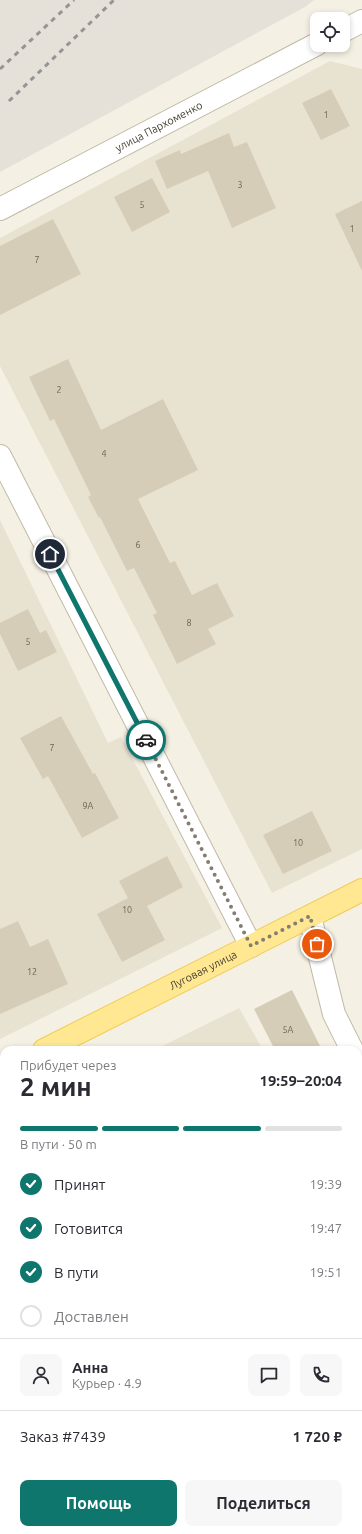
<!DOCTYPE html>
<html lang="ru">
<head>
<meta charset="utf-8">
<style>
  :root { --surface:#fff; --page:#f7f7f7; --text:#2b2b33; --muted:#7c7c81; --line:#e1e1e2; --accent:#0f766e }
  body { margin:0; font-family:Ubuntu,sans-serif; background:var(--page); color:var(--text); height:100vh; display:flex; flex-direction:column; font-size:15px; white-space:nowrap }
  * { box-sizing:border-box; margin:0 }
  p { font-size:13px; color:var(--muted) }
  .icon { flex:none; width:22px; height:22px; fill:none; stroke:currentColor; stroke-width:2; stroke-linecap:round; stroke-linejoin:round }
  .map { position:relative; flex:1; overflow:hidden }
  .side { position:absolute; left:0px; top:1046px; width:362px; height:488px; display:flex; flex-direction:column; background:var(--surface); border-radius:12px 12px 0 0; box-shadow:0 2px 6px #0003 }
  .side>* { flex:none }
  .controls { position:absolute; left:310px; top:12px; display:grid; gap:8px }
  .controls a { display:grid; place-items:center; width:40px; height:40px; border-radius:8px; background:var(--surface); box-shadow:0 2px 6px #0003; font-size:20px }
  .pin { position:absolute; display:grid; place-items:center; width:34px; height:34px; color:#fff; margin:-17px; border:2px solid #fff; border-radius:50%; box-shadow:0 1px 4px #0007 }
  .courier { position:absolute; display:grid; place-items:center; width:40px; height:40px; margin:-20px; border:3px solid #0f766e; border-radius:50%; background:#fff; color:#222; box-shadow:0 1px 5px #0007 }
  .summary em { font-style:normal; font-weight:700 }
  .summary div { display:flex; flex-direction:column-reverse }
  .summary { display:flex; align-items:center; justify-content:space-between; height:68px; padding:0 20px }
  h1 { font-size:26px; font-weight:700; line-height:30px }
  .bar { display:grid; grid-template-columns:repeat(4,1fr); gap:6px 4px; align-content:center; height:48px; padding:0 20px }
  .bar i { height:5px; border-radius:3px; background:var(--line) }
  .bar .selected { background:var(--accent) }
  .bar p { grid-column:span 4 }
  .line { display:flex; align-items:center; gap:10px; padding:0 20px; border-top:1px solid var(--line) }
  .line div { flex:1 }
  .round { display:grid; place-items:center; flex:none; width:42px; height:42px; border-radius:8px; background:var(--page) }
  ol { padding:0 20px; list-style:none }
  li { display:flex; align-items:center; gap:12px; height:44px }
  li p { margin-inline-start:auto }
  li .icon { padding:4px; border-radius:50%; background:var(--accent); color:#fff; stroke-width:4 }
  li:last-child { color:var(--muted) }
  li i { width:22px; height:22px; border:2px solid var(--line); border-radius:50% }
  .action { display:flex; gap:8px; margin-top:auto; padding:8px 20px }
  .action a { flex:1; height:46px; border-radius:8px; background:var(--accent); color:#fff; font-size:16px; font-weight:700; line-height:46px; text-align:center }
  .action a+a { background:var(--page); color:var(--text) }
  .map>svg:first-child { display:block }
  .residential { fill:#e8e3d1 }
  .industrial { fill:#e5e1d9 }
  .building { fill:#d6cdb8 }
  .lines { fill:none; stroke-linecap:round; stroke-linejoin:round }
  .minor-casing { stroke:#c0b9a5; stroke-width:24 }
  .major-casing { stroke:#efcd56; stroke-width:24 }
  .minor { stroke:#fff; stroke-width:22 }
  .major { stroke:#ffe891; stroke-width:22 }
  .rail { stroke:#959595; stroke-width:3; stroke-dasharray:5 5; stroke-linecap:butt }
  .done { stroke:#837e71; stroke-width:4; stroke-dasharray:0 7.2 }
  .route { stroke:#0f766e; stroke-width:5 }
  .labels { text-anchor:middle; stroke-width:3; stroke-linejoin:round; paint-order:stroke }
  .number-label { font-size:9px; fill:#6a6354 }
  .street-label { font-size:11px; fill:#464033; stroke:#fff }
</style>
</head>
<body>
<div class="map">
<svg width="362" height="1534" viewBox="0 0 362 1534">
  <rect width="100%" height="100%" fill="#f4f0e3"/>
  <g class="residential">
    <path d="M330 61 362 69V849L272 893 0 366V238Z"/>
    <path d="M0 520 108 743 121 737 222 928 0 1039Z"/>
    <path d="M239 1008 263 1050H154Z"/>
    <path d="M4 1123V1530H358V1180L362 1178V1534H0V1125Z"/>
  </g>
  <path class="industrial" d="M0 0H314L305 7 0 172Z"/>
  <g class="building">
    <path d="M331 89 350 126 321 140 302 103Z"/>
    <path d="M229 133 234 147 247 142 276 208 232 228 208 171 167 189 155 161 180 150 181 154Z"/>
    <path d="M152 178 170 212 132 232 114 197Z"/>
    <path d="M362 201V271L335 214Z"/>
    <path d="M53 219 81 274 0 315V246Z"/>
    <path d="M68 359 101 430 163 399 198 470 138 499 170 563 175 561 192 595 217 583 234 616 208 629 216 644 177 664 153 615 157 613 134 568 127 571 100 517 99 518 88 497 91 495 54 419 50 421 29 377Z"/>
    <path d="M28 609 40 633 46 630 57 652 18 671 0 634V623Z"/>
    <path d="M61 716 93 774 95 773 119 818 82 838 48 776 43 779 20 738Z"/>
    <path d="M312 811 332 851 283 874 263 835Z"/>
    <path d="M167 856 183 887 147 906 165 940 122 962 97 914 128 898 119 881Z"/>
    <path d="M18 921 30 947 48 939 68 984 0 1014V929Z"/>
    <path d="M292 990 322 1050H275L254 1009Z"/>
  </g>
  <g class="lines">
    <g class="minor-casing">
      <g id="minor">
        <path d="M343 31 362 21"/>
        <path id="s1" d="M0 209 317 44"/>
        <path d="M0 456 251 946"/>
        <path d="M310 917 334 1014 352 1050"/>
        <path d="M358 1061 362 1069"/>
      </g>
    </g>
    <g class="major-casing">
      <g id="major">
        <path id="s2" d="M44 1050 362 890"/>
        <path d="M0 1072 4 1070"/>
      </g>
    </g>
    <use href="#minor" class="minor"/>
    <use href="#major" class="major"/>
    <g class="rail">
      <path d="M0 69 74 0"/>
      <path d="M9 101 114 0"/>
    </g>
  </g>
  <g class="lines">
    <path class="done" d="M146 740 251 946 310 916 317 944"/>
    <path class="route" d="M50 554 146 740"/>
  </g>
  <g class="labels">
    <g class="number-label">
      <text x="326" y="118">1</text>
      <text x="240" y="188">3</text>
      <text x="142" y="208">5</text>
      <text x="352" y="232">1</text>
      <text x="37" y="263">7</text>
      <text x="59" y="393">2</text>
      <text x="104" y="457">4</text>
      <text x="138" y="548">6</text>
      <text x="189" y="626">8</text>
      <text x="28" y="645">5</text>
      <text x="52" y="751">7</text>
      <text x="88" y="809">9А</text>
      <text x="298" y="846">10</text>
      <text x="127" y="913">10</text>
      <text x="32" y="975">12</text>
      <text x="288" y="1033">5А</text>
    </g>
    <g class="street-label">
      <text dy="4" stroke="none"><textPath href="#s1" startOffset="179">улица Пархоменко</textPath></text>
      <text dy="4" stroke="none"><textPath href="#s2" startOffset="178">Луговая улица</textPath></text>
    </g>
  </g>
</svg>
<div class="controls">
<a><svg class="icon" aria-label="locate" viewBox="0 0 24 24"><circle cx="12" cy="12" r="6"/><path d="M12 2v4M12 18v4M2 12h4M18 12h4"/></svg></a>
</div>
<div class="pin" style="left:317px;top:944px;background:#ea580c"><svg class="icon" aria-label="bag" viewBox="0 0 24 24"><path d="M5 8h14l-1 12H6zM9 8a3 3 0 0 1 6 0"/></svg></div>
<div class="pin" style="left:50px;top:554px;background:#1f2937"><svg class="icon" aria-label="home" viewBox="0 0 24 24"><path d="M3 11l9-7 9 7M6 9v11h12V9"/></svg></div>
<div class="courier" style="left:146px;top:740px"><svg class="icon" aria-label="car" viewBox="0 0 24 24"><path d="M5 17H2v-5l4-1 3-4h7l3 4 3 1v5h-3M9 17h6M6 11h13"/><circle cx="7" cy="17" r="2"/><circle cx="17" cy="17" r="2"/></svg></div>
<section class="side">
<div class="summary"><div><h1>2 мин</h1><p>Прибудет через</p></div><em>19:59–20:04</em></div>
<div class="bar"><i class="selected"></i><i class="selected"></i><i class="selected"></i><i></i><p>В пути · 50 m</p></div>
<ol>
<li><svg class="icon" aria-label="check" viewBox="0 0 24 24"><path d="M5 12l5 5 9-10"/></svg>Принят<p>19:39</p></li>
<li><svg class="icon" aria-label="check" viewBox="0 0 24 24"><path d="M5 12l5 5 9-10"/></svg>Готовится<p>19:47</p></li>
<li><svg class="icon" aria-label="check" viewBox="0 0 24 24"><path d="M5 12l5 5 9-10"/></svg>В пути<p>19:51</p></li>
<li><i></i>Доставлен</li>
</ol>
<div class="line" style="height:72px"><a class="round"><svg class="icon" aria-label="person" viewBox="0 0 24 24"><circle cx="12" cy="8" r="4"/><path d="M4 21q1-7 8-7t8 7"/></svg></a><div><b>Анна</b><p>Курьер · 4.9</p></div><a class="round"><svg class="icon" aria-label="chat" viewBox="0 0 24 24"><path d="M4 5h16v11H9l-5 4z"/></svg></a><a class="round"><svg class="icon" aria-label="phone" viewBox="0 0 24 24"><path d="M5 4h4l2 5-3 2q2 4 5 5l2-3 5 2v4C11 20 4 13 5 4z"/></svg></a></div>
<div class="line" style="height:52px"><div>Заказ #7439</div><b>1 720 ₽</b></div>
<div class="action"><a>Помощь</a><a>Поделиться</a></div>
</section>
</div>
</body>
</html>
